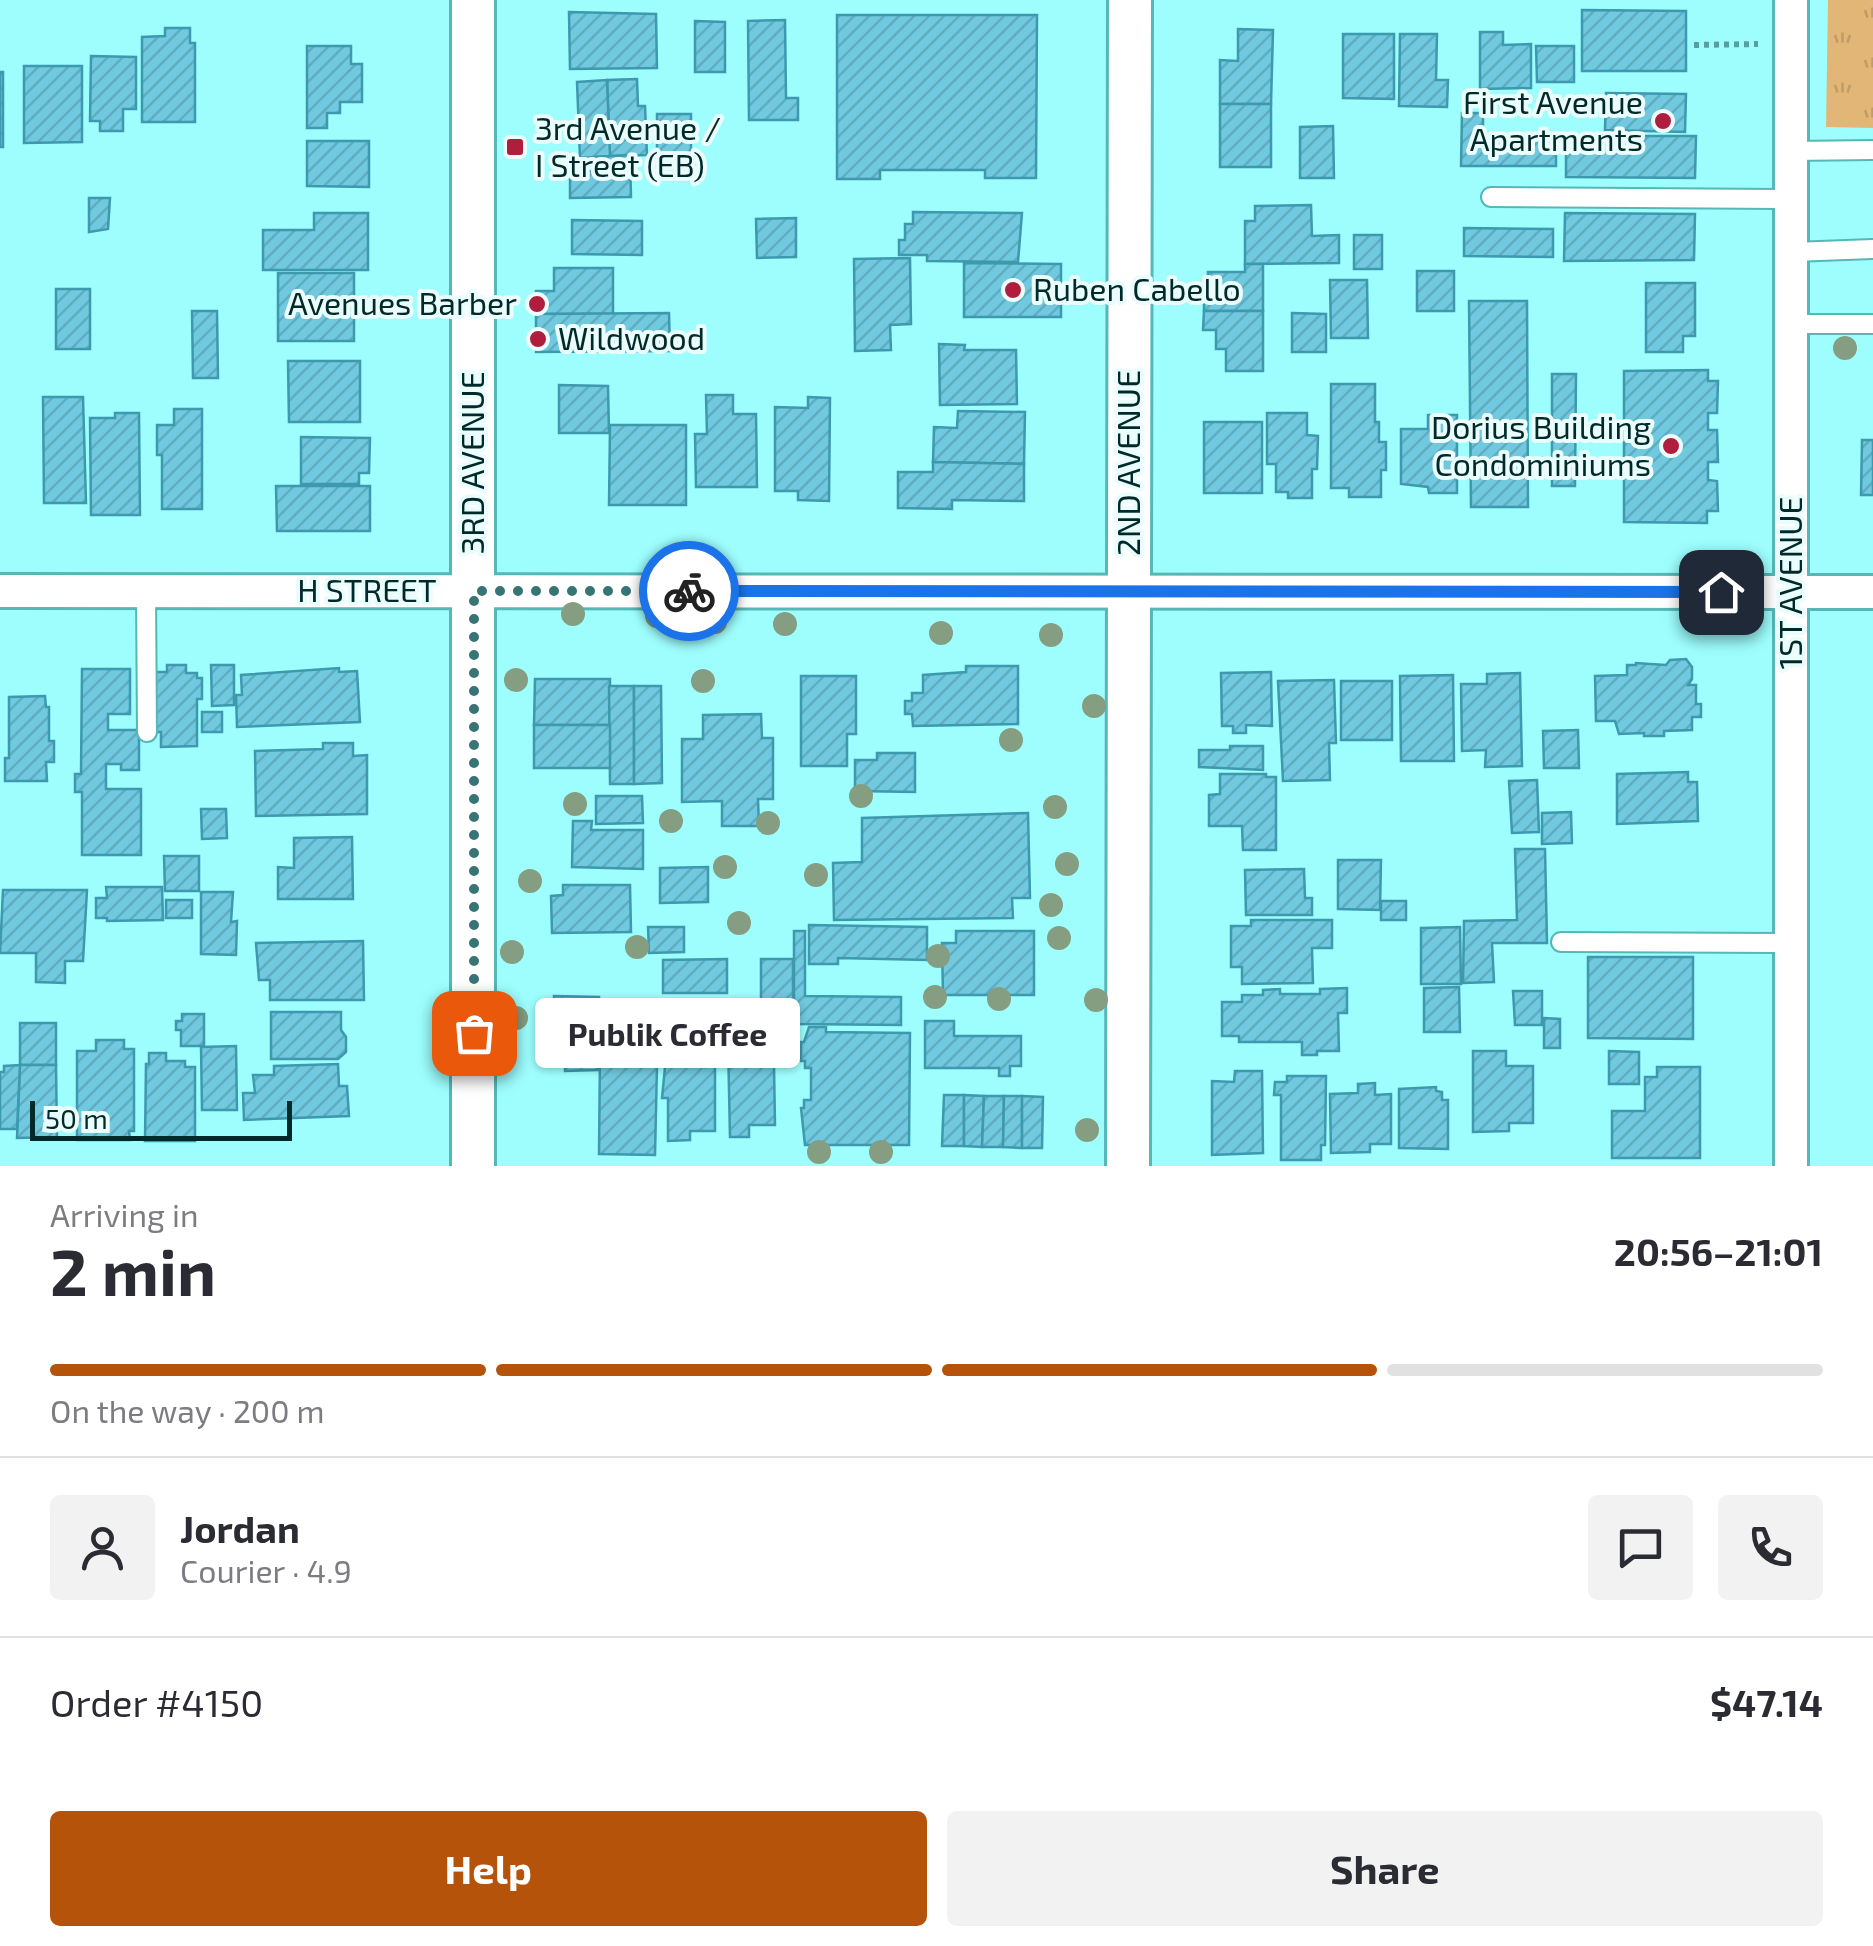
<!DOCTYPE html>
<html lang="en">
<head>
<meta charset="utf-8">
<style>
  :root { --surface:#fff; --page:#f2f2f3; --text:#2b2b33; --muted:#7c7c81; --line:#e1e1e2; --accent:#b45309 }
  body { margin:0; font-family:"Exo 2",sans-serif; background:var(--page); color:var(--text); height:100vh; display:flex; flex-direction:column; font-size:38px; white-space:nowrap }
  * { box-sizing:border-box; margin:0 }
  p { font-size:32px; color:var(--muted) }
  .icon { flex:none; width:55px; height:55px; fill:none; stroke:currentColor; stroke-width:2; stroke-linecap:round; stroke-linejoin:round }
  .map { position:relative; height:1166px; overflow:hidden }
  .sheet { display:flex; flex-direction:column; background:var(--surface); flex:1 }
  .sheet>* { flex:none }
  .scale { position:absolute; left:30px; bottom:25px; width:262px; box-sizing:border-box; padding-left:10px; border:5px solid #00292a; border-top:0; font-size:28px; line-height:35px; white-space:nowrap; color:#00292a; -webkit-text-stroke:8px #ebfcfc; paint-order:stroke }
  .pin { position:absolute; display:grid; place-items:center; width:85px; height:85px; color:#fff; margin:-42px; border-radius:20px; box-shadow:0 5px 15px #0006 }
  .courier { position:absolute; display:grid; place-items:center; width:100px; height:100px; margin:-50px; border:8px solid #1a73e8; border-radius:50%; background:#fff; color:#222; box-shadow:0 2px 12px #0007 }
  .bubble { position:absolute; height:70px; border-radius:10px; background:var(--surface); box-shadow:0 2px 8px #0004; font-size:32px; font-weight:700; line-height:70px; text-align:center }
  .summary em { font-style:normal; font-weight:700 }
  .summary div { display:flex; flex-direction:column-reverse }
  .summary { display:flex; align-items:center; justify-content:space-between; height:170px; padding:0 50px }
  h1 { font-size:65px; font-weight:700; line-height:75px }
  .bar { display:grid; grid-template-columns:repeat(4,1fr); gap:15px 10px; align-content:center; height:120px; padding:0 50px }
  .bar i { height:12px; border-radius:8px; background:var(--line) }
  .bar .on { background:var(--accent) }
  .bar p { grid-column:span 4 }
  .line { display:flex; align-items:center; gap:25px; padding:0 50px; border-top:2px solid var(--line) }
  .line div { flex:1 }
  .round { display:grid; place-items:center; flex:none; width:105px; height:105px; border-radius:10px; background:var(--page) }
  .cta { display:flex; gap:20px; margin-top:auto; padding:20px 50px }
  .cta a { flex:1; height:115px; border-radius:10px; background:var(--accent); color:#fff; font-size:40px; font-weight:700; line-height:115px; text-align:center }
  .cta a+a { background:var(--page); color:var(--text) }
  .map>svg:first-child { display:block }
  .grass { fill:url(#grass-tufts) }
  .building { fill:url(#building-hatch); stroke:#3d99ae; stroke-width:2.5 }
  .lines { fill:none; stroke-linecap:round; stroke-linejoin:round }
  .service-casing { stroke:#56b7b7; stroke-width:22 }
  .minor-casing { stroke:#56b7b7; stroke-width:38 }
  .tertiary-casing { stroke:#56b7b7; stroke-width:48 }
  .path { stroke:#579e9f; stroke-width:6; stroke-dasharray:5 5; stroke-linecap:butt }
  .service { stroke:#fff; stroke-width:18 }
  .minor { stroke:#fff; stroke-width:32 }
  .tertiary { stroke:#fff; stroke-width:42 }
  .tree { fill:#859e81 }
  .done { stroke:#377474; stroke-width:10; stroke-dasharray:0 18 }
  .route { stroke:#1a73e8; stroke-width:12 }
  .poi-dot { fill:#b01d3d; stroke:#ebfcfc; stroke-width:4 }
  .labels { text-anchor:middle; stroke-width:8; stroke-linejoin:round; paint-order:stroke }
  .poi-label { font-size:32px; fill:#00292a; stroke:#ebfcfc; text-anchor:end }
  .street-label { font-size:32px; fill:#00292a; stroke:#ebfcfc }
</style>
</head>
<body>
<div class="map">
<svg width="1873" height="1166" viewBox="0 0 1873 1166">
  <defs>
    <pattern id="grass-tufts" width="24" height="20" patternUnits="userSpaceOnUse" patternTransform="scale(2.5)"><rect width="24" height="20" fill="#e2b676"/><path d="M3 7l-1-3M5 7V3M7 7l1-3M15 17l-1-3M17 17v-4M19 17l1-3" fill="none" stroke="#c09c66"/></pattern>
    <pattern id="building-hatch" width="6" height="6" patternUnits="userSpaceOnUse" patternTransform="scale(2.5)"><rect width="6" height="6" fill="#70c9df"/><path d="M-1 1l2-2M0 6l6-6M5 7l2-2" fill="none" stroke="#5fadc0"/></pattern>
  </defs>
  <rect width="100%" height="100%" fill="#9efefe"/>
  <path class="grass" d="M1828 0H1873V128L1826 127Z"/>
  <g class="building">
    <path d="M1582 10 1686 11V71H1582Z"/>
    <path d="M569 12 656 14 657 68 570 69Z"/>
    <path d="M837 15H1037L1036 178H985V170H880V179H837Z"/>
    <path d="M785 20 786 98H798V120H749L748 21Z"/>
    <path d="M695 21 725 22V72H695Z"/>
    <path d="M165 28H190V43H195V122H142V37L165 36Z"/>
    <path d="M1238 29 1273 30 1271 104H1220V60L1238 61Z"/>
    <path d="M1480 32H1503V45L1531 44V88L1480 89Z"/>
    <path d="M1343 34H1394V99L1343 98Z"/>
    <path d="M1400 34H1437L1436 80H1448L1447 107 1399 106Z"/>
    <path d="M307 46H351V64H362V102H340V113H327V128H307Z"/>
    <path d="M1536 46H1574V82H1537Z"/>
    <path d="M91 56 136 57V109H123V131H100V121H90Z"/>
    <path d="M24 66H82V142L24 143Z"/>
    <rect x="0" y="72" width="3" height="75"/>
    <path d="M637 79 638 106H645L647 155 610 156 607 80Z"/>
    <path d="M607 80 610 156 580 158 577 82Z"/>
    <path d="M1606 93 1686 94 1685 132 1605 130Z"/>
    <rect x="1220" y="104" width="51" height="63"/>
    <path d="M1462 113H1483V136L1556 135V166H1461Z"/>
    <rect x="657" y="114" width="34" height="43"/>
    <path d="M1333 126 1334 178H1300V127Z"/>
    <path d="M1566 136H1696L1695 178 1566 177Z"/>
    <path d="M307 141H369V187L307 186Z"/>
    <path d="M630 155 631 197 570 198V172L596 171V157Z"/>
    <path d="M89 198H110L108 229 89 232Z"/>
    <path d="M1311 205 1312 236 1339 235V263L1245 264V221H1255V206Z"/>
    <path d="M913 212 1022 213 1018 262 927 261V255H899V240H905V224H913Z"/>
    <path d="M314 213H368V270H263V230H314Z"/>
    <path d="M1565 213 1695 214 1694 260 1564 261Z"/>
    <path d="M796 218V257L757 258 756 219Z"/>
    <path d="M572 220 642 221V255L572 254Z"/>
    <path d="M1464 228 1553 229V257L1464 256Z"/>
    <rect x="1354" y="235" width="28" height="34"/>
    <path d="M910 258 911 324 890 325 891 350 855 351 854 259Z"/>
    <path d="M964 263 1061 264V317H964Z"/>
    <path d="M1245 264H1263V311H1204V295H1208V272H1245Z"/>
    <path d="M554 268H613V314H536V291H554Z"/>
    <rect x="1417" y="271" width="37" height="40"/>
    <rect x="278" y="273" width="76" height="68"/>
    <path d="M1330 280H1367L1368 338H1331Z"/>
    <path d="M1646 283H1695V336H1683V352H1646Z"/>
    <rect x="56" y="289" width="34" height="60"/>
    <path d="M1469 301H1527L1528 507H1471Z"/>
    <path d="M192 311H217L218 378H193Z"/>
    <path d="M1204 311H1263V371H1226V349H1216V330H1203Z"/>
    <path d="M669 313 670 351 536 352V314Z"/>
    <path d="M1292 313 1326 314V352H1292Z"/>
    <path d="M939 344 965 345 964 350H1016L1017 404 940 405Z"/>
    <path d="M288 361H360V422H289Z"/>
    <path d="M1708 370V381H1718L1717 413H1708V430H1717L1718 462H1708V480L1717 481 1718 511H1707V523L1624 522V371Z"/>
    <path d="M1552 374H1576L1575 486H1552Z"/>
    <path d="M1331 384H1375V422H1379V442H1386V470H1381V497H1349V488H1331Z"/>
    <path d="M559 385 608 386 609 433H559Z"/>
    <path d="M706 395H733V414H756L757 487H696L695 434H707Z"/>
    <path d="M43 397H83L86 503H44Z"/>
    <path d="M808 397 830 398 829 501 798 500V491H775V407L808 408Z"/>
    <path d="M174 409H202V509H162V455H157V425H174Z"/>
    <path d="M958 411 1025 412 1024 464 933 462 934 427 957 428Z"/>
    <path d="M115 413H139L140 515H91L90 418H115Z"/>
    <path d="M1267 413H1307V435L1318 436 1317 469H1312V498H1288V492H1276V464H1267Z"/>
    <path d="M1428 415H1457V493H1429L1428 487 1401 484V429H1428Z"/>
    <rect x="1204" y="422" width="58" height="71"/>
    <path d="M610 425H686V505H609Z"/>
    <path d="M301 437 370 438 369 473H359V484H301Z"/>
    <path d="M1862 440H1873V495H1861Z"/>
    <path d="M933 462 1024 464V501L952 500V509L898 508V472H933Z"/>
    <path d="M276 486H370V531H277Z"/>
    <path d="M1686 659 1692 667V679L1688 685H1696V704H1701V717H1692V730L1664 731V736H1644V733L1619 734 1615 721H1596L1595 676 1627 675V665H1636V663L1666 665 1670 660Z"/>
    <path d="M167 665H186V673H197V678H202V699H197V746L161 747V732H154V672H167Z"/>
    <path d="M211 665H234V705L212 706Z"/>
    <path d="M966 666H1018V724L913 726 912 714H905V701H912V693H923V675L966 672Z"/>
    <path d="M339 668V672L357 671 360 722 237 727 236 695H242L241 675Z"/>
    <path d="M82 669H130V714H108V730H139V770H121V764H106V789H141V855H82V792H75V774H81Z"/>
    <path d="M1271 672 1272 726 1246 725V733H1233V726H1222L1221 673Z"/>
    <path d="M1520 673 1522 766 1485 767 1486 750 1462 751 1461 684H1487V674Z"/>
    <path d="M1453 675 1454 761H1401L1400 676Z"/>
    <path d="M801 676H856V734H847V766H801Z"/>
    <path d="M535 679H610V725H534Z"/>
    <path d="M1334 680 1336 743H1329L1330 780 1283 781 1278 681Z"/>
    <rect x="1341" y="681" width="51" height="59"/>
    <path d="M609 686H634V784H610Z"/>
    <path d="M634 686H661L662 783 634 784Z"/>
    <path d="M45 696 46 707H49V741H54V762H46L47 781H5V758H9V697Z"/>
    <rect x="202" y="712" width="20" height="20"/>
    <path d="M761 714 762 738H773V799H758L759 826H722V801L682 802V739H703V715Z"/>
    <rect x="534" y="725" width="76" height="43"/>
    <path d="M1578 730 1579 768H1544L1543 731Z"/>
    <path d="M323 743H353V756L367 755V814L256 816 255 751 323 749Z"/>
    <path d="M1230 746H1263V770L1199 767V750H1230Z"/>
    <path d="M877 753H915V792L855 791V760H877Z"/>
    <path d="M1688 772V782H1697L1698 821 1617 824V774Z"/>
    <path d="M1220 774H1266V777H1276V850H1243L1242 826H1209V795L1220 794Z"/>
    <path d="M1537 780 1539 832 1512 833 1509 781Z"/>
    <path d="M596 796H642L643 823 596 824Z"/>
    <path d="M201 809H226L227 838 202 839Z"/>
    <path d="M1571 812 1572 843 1542 844V813Z"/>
    <path d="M1028 813 1030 898H1012L1013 918 834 920 833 863 862 862V818Z"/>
    <path d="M573 821H592L591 830H643V869L572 867Z"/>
    <path d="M352 837 353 899H278V867L294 868V838Z"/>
    <path d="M1515 849H1545L1547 943H1492L1494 982 1463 983 1464 921 1517 920Z"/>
    <path d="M164 856H199V891H165Z"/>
    <path d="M1338 860H1381L1380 910 1338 909Z"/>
    <path d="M708 867V902L660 903V868Z"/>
    <path d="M1304 869 1305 898H1312V915H1246L1245 870Z"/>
    <path d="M563 885H630L631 932 552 933 551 896 563 895Z"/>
    <path d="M106 887H162L163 920 107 921V918H96V898H107Z"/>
    <path d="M3 890H87L83 961H65V983L36 982V953H0Z"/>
    <path d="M201 892H233L231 922 237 921 236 955 201 954Z"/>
    <rect x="166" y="900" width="26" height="18"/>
    <rect x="1381" y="901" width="25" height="19"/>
    <path d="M1251 920H1332V948H1312L1313 983 1242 984V967H1231V926H1251Z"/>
    <path d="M809 925 927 927V960L838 958V964H809Z"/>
    <path d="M648 927H684V952L649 953Z"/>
    <path d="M1460 927 1461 984H1421V928Z"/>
    <path d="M794 931H805V996L901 997V1025L794 1024Z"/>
    <path d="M956 931H1034V995H943L942 943H956Z"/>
    <path d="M363 941 364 1000H270V980H259L256 943Z"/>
    <path d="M1588 957H1693V1039L1588 1038Z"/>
    <path d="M727 959V993H663V960Z"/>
    <rect x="761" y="959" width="32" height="51"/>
    <path d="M1459 987 1460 1032H1424V988Z"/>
    <path d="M1347 988V1013H1338L1339 1051H1317V1055H1302V1042H1239V1036H1222V1002H1242V995H1263V990L1280 989V994H1320V989Z"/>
    <path d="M1513 991H1542V1025H1515Z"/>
    <path d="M554 996 599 997 598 1070 565 1071V1045H554Z"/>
    <path d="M271 1012H341V1030L346 1037V1052L338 1059H271Z"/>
    <path d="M182 1014H204V1046H181V1030H176V1021H182Z"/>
    <path d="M1544 1018 1560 1019V1048H1544Z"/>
    <path d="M925 1021H954V1036H1021V1066H1010V1076H999V1068H925Z"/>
    <rect x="20" y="1023" width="36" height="42"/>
    <path d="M809 1027H826V1032L910 1033 909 1145H805L801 1108H804V1100H811V1068H805V1061H801V1042H804Z"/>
    <path d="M96 1040H124V1049H134V1131H129L130 1140H77V1051H96Z"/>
    <path d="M765 1041V1066H774L775 1125H749V1137H730L728 1042Z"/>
    <path d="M236 1046 237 1110H202L201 1047Z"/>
    <path d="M667 1047H706L705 1067 715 1066V1131H690V1140L668 1141V1098H662Z"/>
    <path d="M600 1051 639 1052 638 1066H657L655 1155 599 1154Z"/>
    <path d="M1473 1051H1506V1066H1533V1123H1509V1131L1473 1132Z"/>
    <path d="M1609 1051 1639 1052V1084H1609Z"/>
    <path d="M149 1053H166V1061H185V1067H195V1141H145L146 1064H149Z"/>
    <path d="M338 1064 339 1086H347L349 1116 244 1120 243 1093H255L253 1075H274V1066Z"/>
    <path d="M20 1065H56L57 1137 17 1138Z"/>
    <path d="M20 1065 17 1129H0V1072H4V1066Z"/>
    <path d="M1657 1067H1700V1158H1612V1111H1645V1077H1657Z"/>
    <path d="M1235 1071H1262L1263 1153 1212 1155V1081L1234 1082Z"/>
    <path d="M1287 1076H1326L1325 1145H1321V1160H1281V1095H1274L1275 1082H1287Z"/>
    <path d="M1375 1083V1095L1391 1094V1144H1370V1152L1331 1153 1330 1094 1358 1093V1084Z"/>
    <path d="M1436 1087V1091L1442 1092V1100H1448V1149L1399 1148V1089Z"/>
    <path d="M944 1095H964V1146H942Z"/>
    <path d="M964 1095 984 1096 982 1147 964 1146Z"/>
    <path d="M984 1096H1004L1003 1147H982Z"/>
    <path d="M1004 1096H1022V1148L1003 1147Z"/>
    <path d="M1022 1096 1043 1097 1042 1148H1022Z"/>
  </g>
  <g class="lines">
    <g class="service-casing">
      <g id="service">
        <path d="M1792 151 1873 150"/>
        <path d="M1491 197 1792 199"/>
        <path d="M1793 252 1873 249"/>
        <path d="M1793 324H1873"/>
        <path d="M146 591 147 732"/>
        <path d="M1561 942 1791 943"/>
      </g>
    </g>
    <g class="minor-casing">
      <g id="minor">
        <path d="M0 591 1873 592"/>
        <path d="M1791 1166V0"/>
      </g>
    </g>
    <g class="tertiary-casing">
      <g id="tertiary">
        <path d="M473 0V1166"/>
        <path d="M1128 1166 1130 0"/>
      </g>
    </g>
    <path class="path" d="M1694 45 1758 44"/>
    <use href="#service" class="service"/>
    <use href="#minor" class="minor"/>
    <use href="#tertiary" class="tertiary"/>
  </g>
  <g class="tree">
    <circle cx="1845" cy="348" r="12"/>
    <circle cx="573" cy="614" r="12"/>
    <circle cx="657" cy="616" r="12"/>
    <circle cx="715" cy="622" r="12"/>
    <circle cx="785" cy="624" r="12"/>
    <circle cx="941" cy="633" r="12"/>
    <circle cx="1051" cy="635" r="12"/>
    <circle cx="516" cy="680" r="12"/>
    <circle cx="703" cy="681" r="12"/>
    <circle cx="1094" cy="706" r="12"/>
    <circle cx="1011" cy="740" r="12"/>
    <circle cx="861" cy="796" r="12"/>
    <circle cx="575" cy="804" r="12"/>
    <circle cx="1055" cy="807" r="12"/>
    <circle cx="671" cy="821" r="12"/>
    <circle cx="768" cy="823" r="12"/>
    <circle cx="1067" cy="864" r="12"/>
    <circle cx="725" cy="867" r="12"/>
    <circle cx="816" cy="875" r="12"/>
    <circle cx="530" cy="881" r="12"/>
    <circle cx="1051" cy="905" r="12"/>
    <circle cx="739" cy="923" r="12"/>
    <circle cx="1059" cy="938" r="12"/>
    <circle cx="637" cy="947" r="12"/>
    <circle cx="512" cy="952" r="12"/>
    <circle cx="938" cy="956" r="12"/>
    <circle cx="935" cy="997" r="12"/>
    <circle cx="999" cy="999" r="12"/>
    <circle cx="1096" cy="1000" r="12"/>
    <circle cx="516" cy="1018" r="12"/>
    <circle cx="1087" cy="1130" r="12"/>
    <circle cx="819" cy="1152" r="12"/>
    <circle cx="881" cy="1152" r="12"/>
  </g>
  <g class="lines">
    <path class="done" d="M474 1033V591H689"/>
    <path class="route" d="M689 591 1721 592"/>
  </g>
  <g class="poi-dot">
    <circle cx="1663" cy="121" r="10"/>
    <rect x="505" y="137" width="20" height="20" rx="5"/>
    <circle cx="1013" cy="290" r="10"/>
    <circle cx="537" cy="304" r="10"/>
    <circle cx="538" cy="339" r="10"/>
    <circle cx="1671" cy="446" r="10"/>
  </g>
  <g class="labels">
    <g class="poi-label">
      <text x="1643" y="114">First Avenue<tspan x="1643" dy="37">Apartments</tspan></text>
      <text x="535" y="140" text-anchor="start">3rd Avenue /<tspan x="535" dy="37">I Street (EB)</tspan></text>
      <text x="1033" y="301" text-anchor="start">Ruben Cabello</text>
      <text x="517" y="315">Avenues Barber</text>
      <text x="558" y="350" text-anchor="start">Wildwood</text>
      <text x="1651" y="439">Dorius Building<tspan x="1651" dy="37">Condominiums</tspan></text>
    </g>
    <g class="street-label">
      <text transform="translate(473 463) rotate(-90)" y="11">3RD AVENUE</text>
      <text transform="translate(1129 463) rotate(-90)" y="11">2ND AVENUE</text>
      <text transform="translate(1791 583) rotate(-90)" y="11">1ST AVENUE</text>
      <text x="367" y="602">H STREET</text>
    </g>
  </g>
</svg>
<div class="scale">50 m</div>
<div class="pin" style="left:474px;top:1033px;background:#ea580c"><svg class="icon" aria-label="bag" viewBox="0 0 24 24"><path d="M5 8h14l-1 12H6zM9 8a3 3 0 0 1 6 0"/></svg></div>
<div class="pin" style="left:1721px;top:592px;background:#1f2937"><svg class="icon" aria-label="home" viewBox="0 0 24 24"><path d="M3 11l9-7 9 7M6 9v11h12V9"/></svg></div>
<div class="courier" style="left:689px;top:591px"><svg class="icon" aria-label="bike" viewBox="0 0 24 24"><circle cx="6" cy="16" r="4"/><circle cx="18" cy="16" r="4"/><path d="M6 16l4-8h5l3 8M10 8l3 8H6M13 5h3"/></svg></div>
<div class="bubble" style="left:535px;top:998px;width:265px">Publik Coffee</div>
</div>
<section class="sheet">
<div class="summary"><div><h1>2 min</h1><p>Arriving in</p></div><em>20:56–21:01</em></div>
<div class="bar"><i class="on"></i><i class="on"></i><i class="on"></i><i></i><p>On the way · 200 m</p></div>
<div class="line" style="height:180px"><a class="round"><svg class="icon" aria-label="person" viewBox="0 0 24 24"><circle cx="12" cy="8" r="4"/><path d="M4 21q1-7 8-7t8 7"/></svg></a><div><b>Jordan</b><p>Courier · 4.9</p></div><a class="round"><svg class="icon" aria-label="chat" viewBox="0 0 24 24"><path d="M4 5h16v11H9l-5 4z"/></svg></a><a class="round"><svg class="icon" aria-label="phone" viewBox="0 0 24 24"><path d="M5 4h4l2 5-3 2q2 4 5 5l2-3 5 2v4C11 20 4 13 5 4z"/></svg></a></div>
<div class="line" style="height:130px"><div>Order #4150</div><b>$47.14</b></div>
<div class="cta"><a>Help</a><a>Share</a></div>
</section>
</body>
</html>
